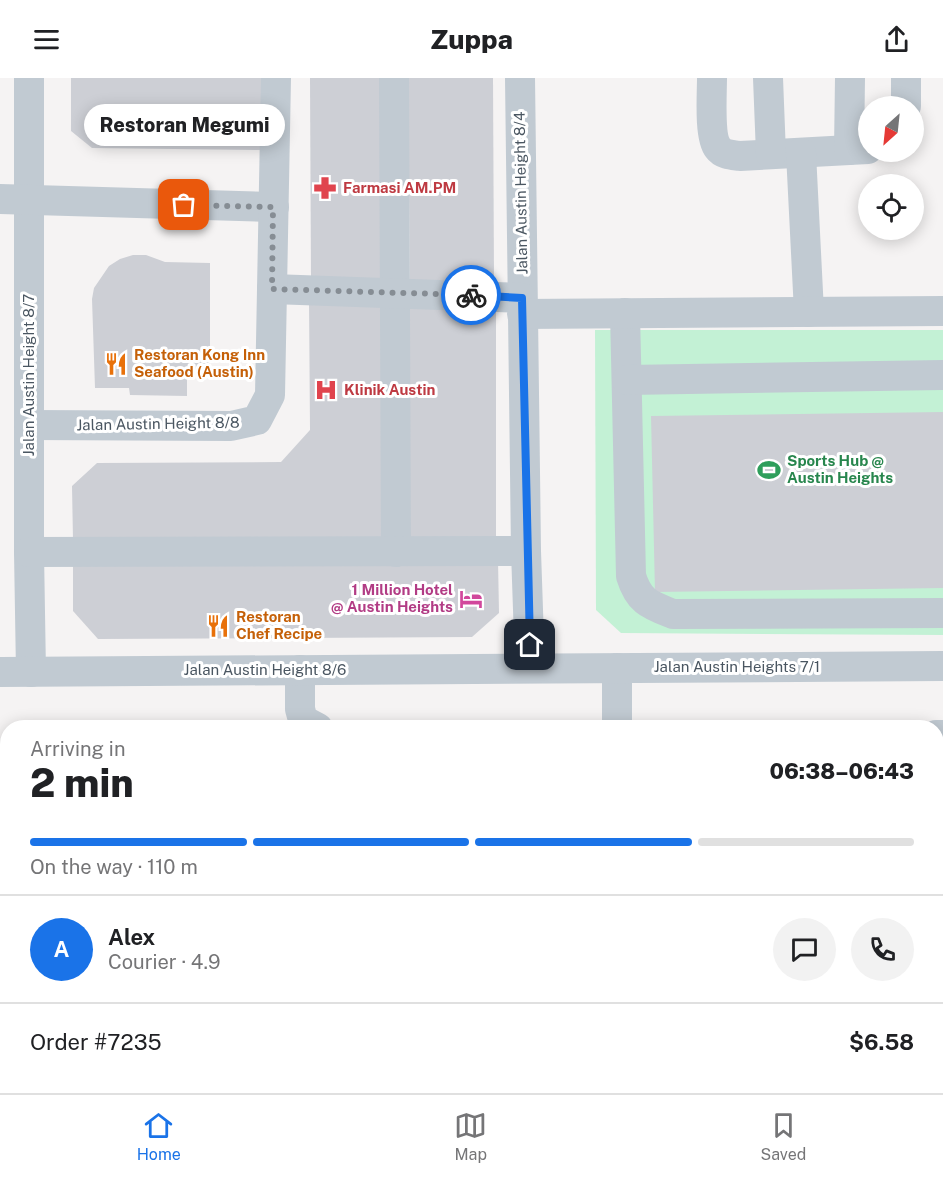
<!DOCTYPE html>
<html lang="en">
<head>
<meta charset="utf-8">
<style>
  :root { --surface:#fff; --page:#f2f2f2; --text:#202124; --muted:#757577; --line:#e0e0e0; --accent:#1a73e8 }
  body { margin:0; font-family:"Public Sans",sans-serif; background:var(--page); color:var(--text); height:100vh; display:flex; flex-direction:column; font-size:22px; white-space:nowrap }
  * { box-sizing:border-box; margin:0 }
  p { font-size:20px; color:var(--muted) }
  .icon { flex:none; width:33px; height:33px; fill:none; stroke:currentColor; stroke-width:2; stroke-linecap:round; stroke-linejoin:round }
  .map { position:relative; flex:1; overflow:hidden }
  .side { position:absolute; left:0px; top:642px; width:944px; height:374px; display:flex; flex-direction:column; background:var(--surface); border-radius:24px 24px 0 0; box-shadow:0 3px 15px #0003 }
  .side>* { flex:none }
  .needle { width:39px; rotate:207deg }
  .tools { position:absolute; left:858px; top:18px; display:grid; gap:12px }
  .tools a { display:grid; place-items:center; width:66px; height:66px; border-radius:50%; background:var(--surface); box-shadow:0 3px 15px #0003; font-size:30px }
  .pin { position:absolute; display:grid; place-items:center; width:51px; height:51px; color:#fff; margin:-26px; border-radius:12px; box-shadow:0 3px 9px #0006 }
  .courier { position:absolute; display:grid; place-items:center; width:60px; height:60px; margin:-30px; border:4px solid #1a73e8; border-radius:50%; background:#fff; color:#222; box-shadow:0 2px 8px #0007 }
  .bubble { position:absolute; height:42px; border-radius:21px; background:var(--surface); box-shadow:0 3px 15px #0003; font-size:20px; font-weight:800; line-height:42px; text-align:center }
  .overview em { font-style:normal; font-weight:800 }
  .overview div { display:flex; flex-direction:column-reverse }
  .overview { display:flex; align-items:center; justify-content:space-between; height:102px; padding:0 30px }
  h1 { font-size:39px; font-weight:800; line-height:45px }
  .bar { display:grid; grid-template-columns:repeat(4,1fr); gap:9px 6px; align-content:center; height:72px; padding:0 30px }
  .bar i { height:8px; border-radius:4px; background:var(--line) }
  .bar .active { background:var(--accent) }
  .bar p { grid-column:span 4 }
  .line { display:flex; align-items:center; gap:15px; padding:0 30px; border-top:2px solid var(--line) }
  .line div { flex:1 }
  .round { display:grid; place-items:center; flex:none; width:63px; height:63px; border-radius:32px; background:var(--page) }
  header { display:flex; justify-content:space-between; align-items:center; height:78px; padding:0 30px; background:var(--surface); font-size:27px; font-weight:800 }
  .menu { display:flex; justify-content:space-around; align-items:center; height:84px; border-top:2px solid var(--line); background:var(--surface); font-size:16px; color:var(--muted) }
  .menu a { display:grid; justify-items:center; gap:3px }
  .menu .active { color:var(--accent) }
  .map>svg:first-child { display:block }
  .green { fill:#c3f1d5 }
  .building { fill:#cdcfd5 }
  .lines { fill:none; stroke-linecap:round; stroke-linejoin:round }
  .minor { stroke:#c1cad2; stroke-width:30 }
  .done { stroke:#868d94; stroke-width:6; stroke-dasharray:0 10.8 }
  .route { stroke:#1a73e8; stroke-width:8 }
  .labels { text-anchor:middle; stroke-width:6; stroke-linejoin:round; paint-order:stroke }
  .health-label { font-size:15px; font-weight:bold; fill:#be3a42; stroke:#fff; text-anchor:start }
  .street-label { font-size:15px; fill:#4a5661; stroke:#fff }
  .food-label { font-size:15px; font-weight:bold; fill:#c56008; stroke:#fff; text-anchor:start }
  .leisure-label { font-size:15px; font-weight:bold; fill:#27864d; stroke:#fff; text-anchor:start }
  .hotel-label { font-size:15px; font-weight:bold; fill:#b23c85; stroke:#fff; text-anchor:end }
</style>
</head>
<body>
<header><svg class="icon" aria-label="menu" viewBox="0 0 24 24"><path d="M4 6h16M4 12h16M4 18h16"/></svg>Zuppa<svg class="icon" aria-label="share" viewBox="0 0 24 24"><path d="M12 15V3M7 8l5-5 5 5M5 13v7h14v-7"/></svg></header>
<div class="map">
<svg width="943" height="1015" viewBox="0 0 943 1015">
  <rect width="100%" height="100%" fill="#f5f3f3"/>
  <g class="green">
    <path d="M595 252H943V557L621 555 596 532Z"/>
    <path d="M208 1008H565L544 1015H208Z"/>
  </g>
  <g class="building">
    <path d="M71 0H261V72L92 70 71 53Z"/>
    <path d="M310 0H385L387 201H311Z"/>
    <path d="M408 0H493L494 202 410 203Z"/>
    <path d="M133 177H146L165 184 210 185V296H187V318L130 317 129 310H95L92 221 94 210 109 188 120 181Z"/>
    <path d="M387 221 388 461 73 462 72 408 97 385 281 384 310 352 309 222Z"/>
    <path d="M408 224H496V461H409Z"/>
    <path d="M943 334V510L655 514 651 338Z"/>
    <path d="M498 482 499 535 472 559 98 561 73 533V484Z"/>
    <path d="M936 691H943V767L936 766Z"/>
    <rect x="936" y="791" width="7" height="75"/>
    <rect x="936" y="920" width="7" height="75"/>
    <rect x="60" y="1008" width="87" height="7"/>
  </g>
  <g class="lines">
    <g class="minor">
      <path d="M29 0V474L31 594"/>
      <path d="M394 0 396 474"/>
      <path d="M520 0 526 473 530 590"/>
      <path d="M712 0C712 16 709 59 718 70 723 77 733 77 740 78L868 71"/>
      <path d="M768 0 771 76"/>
      <path d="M906 0V28"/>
      <path d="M849 72 850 0"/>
      <path d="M801 75 809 234"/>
      <path d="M0 121 274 129"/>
      <path d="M272 211 522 220"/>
      <path d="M625 235 631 498C639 524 650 527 673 536L943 535"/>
      <path d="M522 236 943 233"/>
      <path d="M627 302 943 297"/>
      <path d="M29 347 231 348 257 342 270 317 276 0"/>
      <path d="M29 474 526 473"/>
      <path d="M617 590V650"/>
      <path d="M300 592V631L303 642 318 650"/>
      <path d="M0 594 943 588"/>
      <path d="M936 657H943"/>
      <path d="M936 774H943"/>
      <path d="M0 794H8"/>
      <path d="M936 883H943"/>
      <path d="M936 1003H943"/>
      <path d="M677 1008 688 1015"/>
    </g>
  </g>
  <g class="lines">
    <path class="done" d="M184 127 273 129 272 211 471 217"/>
    <path class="route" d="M471 217 522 220 530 567"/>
  </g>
  <defs>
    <g id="pharmacy-bare" transform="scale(1.8)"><path d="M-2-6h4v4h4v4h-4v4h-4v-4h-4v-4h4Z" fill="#e0444e" stroke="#fff" stroke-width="2.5" paint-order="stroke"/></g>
    <g id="restaurant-bare" transform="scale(1.8)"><path d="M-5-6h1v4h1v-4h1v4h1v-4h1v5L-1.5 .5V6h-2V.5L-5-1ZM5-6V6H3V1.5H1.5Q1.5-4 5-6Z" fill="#e8710a" stroke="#fff" stroke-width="2.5" paint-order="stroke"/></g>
    <g id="hospital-bare" transform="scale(1.8)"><path d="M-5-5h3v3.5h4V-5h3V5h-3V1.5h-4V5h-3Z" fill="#e0444e" stroke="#fff" stroke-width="2.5" paint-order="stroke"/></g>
    <g id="stadium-bare" transform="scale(1.8)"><path d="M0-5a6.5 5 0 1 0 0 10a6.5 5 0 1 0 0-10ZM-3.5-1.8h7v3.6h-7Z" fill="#2e9e5b" stroke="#fff" stroke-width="2.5" paint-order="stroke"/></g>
    <g id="hotel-bare" transform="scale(1.8)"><path d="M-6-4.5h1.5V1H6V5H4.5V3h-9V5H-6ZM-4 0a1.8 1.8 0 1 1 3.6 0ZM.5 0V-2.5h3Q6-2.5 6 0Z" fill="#d1479c" stroke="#fff" stroke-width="2.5" paint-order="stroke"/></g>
  </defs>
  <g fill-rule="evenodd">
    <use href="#pharmacy-bare" x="325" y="110"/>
    <use href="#restaurant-bare" x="116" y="286"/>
    <use href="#hospital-bare" x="326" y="312"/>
    <use href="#stadium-bare" x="769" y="392"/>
    <use href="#hotel-bare" x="471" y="521"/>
    <use href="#restaurant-bare" x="218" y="548"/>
  </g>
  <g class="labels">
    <g class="health-label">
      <text x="343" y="115">Farmasi AM.PM</text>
      <text x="344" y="317">Klinik Austin</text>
    </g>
    <g class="street-label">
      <text transform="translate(521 115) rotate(-91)" y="5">Jalan Austin Height 8/4</text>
      <text transform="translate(29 297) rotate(-90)" y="5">Jalan Austin Height 8/7</text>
      <text transform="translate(158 346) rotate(-1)" y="5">Jalan Austin Height 8/8</text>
      <text x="737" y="594">Jalan Austin Heights 7/1</text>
      <text x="265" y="597">Jalan Austin Height 8/6</text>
    </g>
    <g class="food-label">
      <text x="134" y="282">Restoran Kong Inn<tspan x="134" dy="17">Seafood (Austin)</tspan></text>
      <text x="236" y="544">Restoran<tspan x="236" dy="17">Chef Recipe</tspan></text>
    </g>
    <g class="leisure-label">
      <text x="787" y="388">Sports Hub @<tspan x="787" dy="17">Austin Heights</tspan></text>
    </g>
    <g class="hotel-label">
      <text x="453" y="517">1 Million Hotel<tspan x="453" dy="17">@ Austin Heights</tspan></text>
    </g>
  </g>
</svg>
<div class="tools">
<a><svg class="needle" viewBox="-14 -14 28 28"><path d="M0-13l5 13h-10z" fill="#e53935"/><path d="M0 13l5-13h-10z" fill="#757577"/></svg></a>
<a><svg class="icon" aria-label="locate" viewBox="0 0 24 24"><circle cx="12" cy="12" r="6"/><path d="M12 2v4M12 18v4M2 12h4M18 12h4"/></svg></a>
</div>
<div class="pin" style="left:184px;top:127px;background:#ea580c"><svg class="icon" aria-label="bag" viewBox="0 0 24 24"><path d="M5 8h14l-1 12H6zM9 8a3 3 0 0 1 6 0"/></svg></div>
<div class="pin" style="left:530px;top:567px;background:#1f2937"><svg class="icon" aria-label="home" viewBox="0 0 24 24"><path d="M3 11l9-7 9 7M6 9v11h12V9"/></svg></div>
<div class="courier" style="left:471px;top:217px"><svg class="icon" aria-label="bike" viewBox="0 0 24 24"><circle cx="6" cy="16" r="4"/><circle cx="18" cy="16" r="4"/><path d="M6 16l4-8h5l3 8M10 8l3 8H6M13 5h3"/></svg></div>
<div class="bubble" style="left:84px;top:26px;width:201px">Restoran Megumi</div>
<section class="side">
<div class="overview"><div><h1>2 min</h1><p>Arriving in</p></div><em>06:38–06:43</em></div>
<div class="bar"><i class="active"></i><i class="active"></i><i class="active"></i><i></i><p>On the way · 110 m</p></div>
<div class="line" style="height:108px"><b class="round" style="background:var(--accent);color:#fff">A</b><div><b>Alex</b><p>Courier · 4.9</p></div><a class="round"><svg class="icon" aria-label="chat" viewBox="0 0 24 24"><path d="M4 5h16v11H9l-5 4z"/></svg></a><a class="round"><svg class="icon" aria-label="phone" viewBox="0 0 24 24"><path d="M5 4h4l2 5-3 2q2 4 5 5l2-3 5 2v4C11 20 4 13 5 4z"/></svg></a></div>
<div class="line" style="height:78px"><div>Order #7235</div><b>$6.58</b></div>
</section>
</div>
<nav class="menu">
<a class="active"><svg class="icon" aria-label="home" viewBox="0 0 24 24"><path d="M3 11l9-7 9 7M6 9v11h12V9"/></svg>Home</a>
<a><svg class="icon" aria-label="map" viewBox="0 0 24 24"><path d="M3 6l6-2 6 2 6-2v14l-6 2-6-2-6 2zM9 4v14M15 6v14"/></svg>Map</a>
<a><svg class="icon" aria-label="saved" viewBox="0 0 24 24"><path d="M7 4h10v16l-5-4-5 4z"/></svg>Saved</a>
</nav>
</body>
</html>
